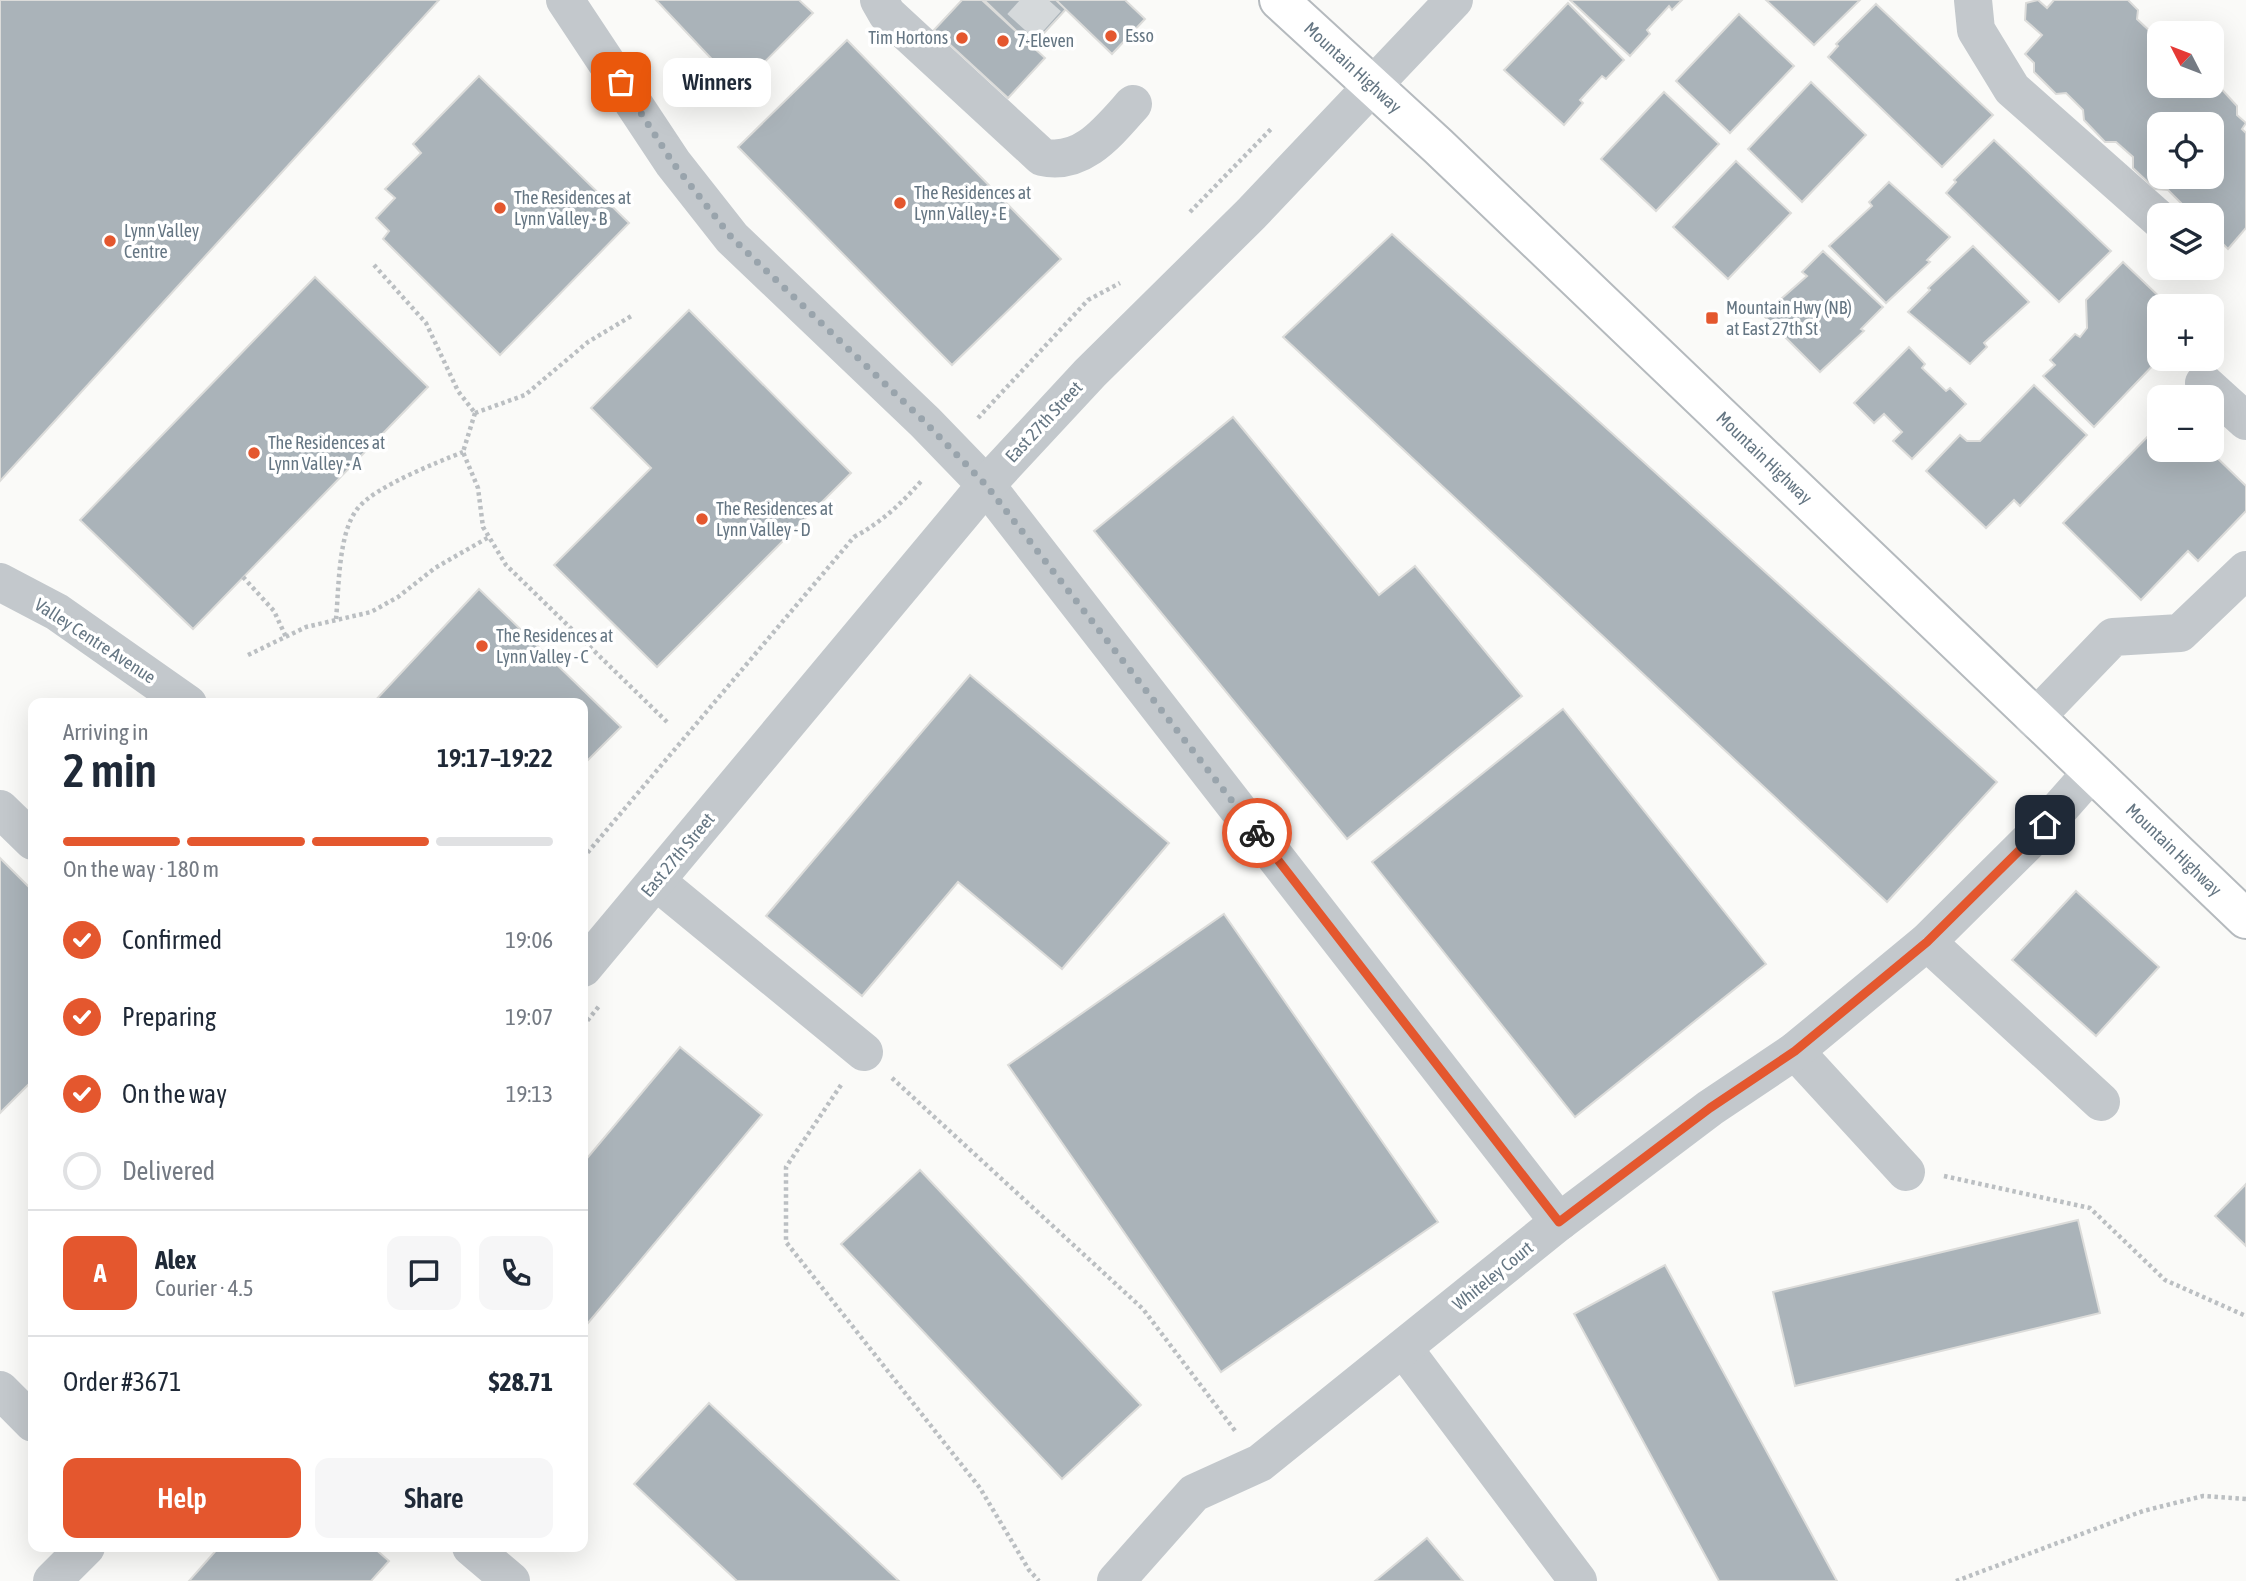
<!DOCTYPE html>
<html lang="en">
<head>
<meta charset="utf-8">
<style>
  :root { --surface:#fff; --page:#f6f6f7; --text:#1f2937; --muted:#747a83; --line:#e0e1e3; --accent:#e4572e }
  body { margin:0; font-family:"Asap Condensed",sans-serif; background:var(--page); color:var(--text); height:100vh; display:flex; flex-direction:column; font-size:26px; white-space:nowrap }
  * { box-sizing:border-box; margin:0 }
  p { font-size:23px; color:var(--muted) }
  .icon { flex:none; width:38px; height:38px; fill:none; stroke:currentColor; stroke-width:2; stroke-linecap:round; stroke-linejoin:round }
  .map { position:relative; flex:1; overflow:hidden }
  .panel { position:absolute; left:28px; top:698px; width:560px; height:854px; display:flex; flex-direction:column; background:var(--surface); border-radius:14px; box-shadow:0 7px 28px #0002 }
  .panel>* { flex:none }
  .needle { width:46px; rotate:312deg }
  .tools { position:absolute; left:2147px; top:21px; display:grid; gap:14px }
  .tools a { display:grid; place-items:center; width:77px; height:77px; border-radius:14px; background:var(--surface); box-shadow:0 7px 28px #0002; font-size:35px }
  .pin { position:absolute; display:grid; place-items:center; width:60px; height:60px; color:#fff; margin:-30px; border-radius:14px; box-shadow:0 4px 10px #0006 }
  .courier { position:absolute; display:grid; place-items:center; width:70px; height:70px; margin:-35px; border:5px solid #e4572e; border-radius:50%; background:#fff; color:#222; box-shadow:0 2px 9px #0007 }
  .bubble { position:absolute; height:49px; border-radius:14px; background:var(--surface); box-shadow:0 7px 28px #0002; font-size:23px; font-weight:600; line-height:49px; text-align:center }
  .overview em { font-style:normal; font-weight:600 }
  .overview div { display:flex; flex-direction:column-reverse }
  .overview { display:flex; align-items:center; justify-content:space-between; height:119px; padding:0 35px }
  h1 { font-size:46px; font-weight:600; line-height:52px }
  .bar { display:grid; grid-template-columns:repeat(4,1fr); gap:10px 7px; align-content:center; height:84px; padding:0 35px }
  .bar i { height:9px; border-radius:5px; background:var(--line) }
  .bar .current { background:var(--accent) }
  .bar p { grid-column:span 4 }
  .line { display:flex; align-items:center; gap:18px; padding:0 35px; border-top:2px solid var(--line) }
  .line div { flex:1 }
  .round { display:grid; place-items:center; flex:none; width:74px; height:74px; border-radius:14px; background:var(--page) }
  ol { padding:0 35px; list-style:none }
  li { display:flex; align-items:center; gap:21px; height:77px }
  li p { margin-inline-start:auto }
  li .icon { padding:7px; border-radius:50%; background:var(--accent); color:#fff; stroke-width:4 }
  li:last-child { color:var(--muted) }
  li i { width:38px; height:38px; border:4px solid var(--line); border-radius:50% }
  .cta { display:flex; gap:14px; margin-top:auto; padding:14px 35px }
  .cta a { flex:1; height:80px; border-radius:14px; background:var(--accent); color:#fff; font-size:28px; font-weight:600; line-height:80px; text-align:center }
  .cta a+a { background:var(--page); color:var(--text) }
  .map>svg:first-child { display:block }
  .building { fill:#aab3b9; stroke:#dcdcda; stroke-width:2; fill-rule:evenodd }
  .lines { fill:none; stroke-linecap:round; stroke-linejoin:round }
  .minor-tunnel { stroke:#d5d9db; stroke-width:38; stroke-dasharray:38 19; stroke-linecap:butt }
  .major-casing { stroke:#b5babe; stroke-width:42 }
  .path { stroke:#bbbfc2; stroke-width:4.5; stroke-dasharray:3.5 3.5; stroke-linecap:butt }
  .minor { stroke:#c3c8cc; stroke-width:38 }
  .major { stroke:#fff; stroke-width:38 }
  .done { stroke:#99a4ac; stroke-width:7; stroke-dasharray:0 12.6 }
  .route { stroke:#e4572e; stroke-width:9 }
  .poi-dot { fill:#e4572e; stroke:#fff; stroke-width:2.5 }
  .labels { text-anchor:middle; stroke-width:7; stroke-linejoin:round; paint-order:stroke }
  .poi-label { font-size:18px; fill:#657683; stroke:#fff; text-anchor:start }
  .street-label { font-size:18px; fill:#657683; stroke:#fff }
</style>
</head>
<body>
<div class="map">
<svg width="2246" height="1581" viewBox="0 0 2246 1581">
  <rect width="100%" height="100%" fill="#fafaf8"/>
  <g class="building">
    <path d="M0 0H439L0 481Z"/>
    <path d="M656 0H799L813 13 739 88Z"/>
    <path d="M962 0H982L1045 58 1008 98 934 30Z"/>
    <path d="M984 0H1061L1068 7 1032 46Z"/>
    <path d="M1056 0H1125L1145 19 1112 54Z"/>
    <path d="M1570 0H1682L1672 10 1669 6 1647 30 1650 34 1630 56Z"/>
    <path d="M1766 0H1860L1814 45Z"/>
    <path d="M2038 0 2047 8 2054 0H2128L2138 10 2137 19 2154 35H2160V86H2212L2216 83 2237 106V115L2246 123 2242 129 2246 133V228L2228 249 2218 239 2212 240V215H2184L2183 205 2168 190 2155 189 2133 168V157L2116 142H2105L2084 120 2083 110 2066 93 2056 94 2034 72V63L2025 54 2042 35 2025 20 2026 3ZM2160 124H2212V177H2160Z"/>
    <path d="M1568 3 1624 60 1606 79 1602 76 1580 100 1583 103 1564 125 1504 70Z"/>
    <path d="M1876 4 1993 115 1942 167 1828 57 1838 46 1836 44Z"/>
    <path d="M1739 14 1794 66 1730 133 1676 81Z"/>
    <path d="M847 40 1061 259 952 365 738 147Z"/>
    <path d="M479 76 629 223 500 355 383 239 389 231 376 218 395 198 385 189 421 153 413 144Z"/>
    <path d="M1811 82 1866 135 1802 202 1748 149Z"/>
    <path d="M1664 92 1719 144 1656 211 1601 159Z"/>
    <path d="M1994 140 2111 251 2059 302 1946 193 1956 182 1954 180Z"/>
    <path d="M1736 161 1791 213 1728 279 1673 227Z"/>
    <path d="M1889 182 1950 237 1927 260 1930 262 1886 303 1829 246 1872 206 1869 202Z"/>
    <path d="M1392 234 1997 782 1887 902 1283 337Z"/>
    <path d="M1973 246 2029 302 1984 343 1987 347 1970 364 1908 312 1930 290 1928 288Z"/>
    <path d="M1823 251 1883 307 1861 329 1864 331 1820 372 1763 315 1807 276 1802 272Z"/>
    <path d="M2123 262 2169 306H2160V347L2157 350 2160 358 2094 427 2043 376 2055 365 2050 360 2075 334 2080 337 2087 328 2086 300Z"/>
    <path d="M315 277 428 387 193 629 80 520Z"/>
    <path d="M689 310 851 473 657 667 554 565 651 468 591 408Z"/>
    <path d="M1909 347 1925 364 1922 368 1946 391 1950 388 1966 404 1912 459 1893 441 1902 432 1884 414 1874 423 1854 403Z"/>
    <path d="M2034 385 2087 435 2020 506 2014 500 1986 528 1926 471 1960 435 1967 441H1980Z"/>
    <path d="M1233 417 1379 595 1415 566 1522 696 1347 839 1094 531Z"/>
    <path d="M2160 424V450H2209L2246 486V511L2198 561 2188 551 2141 600 2063 523Z"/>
    <path d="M479 589 621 727 583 765V704H372Z"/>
    <path d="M970 675 1169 843 1062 969 958 882 862 996 766 916Z"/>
    <path d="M1563 709 1766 964 1575 1117 1372 862Z"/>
    <path d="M0 858 33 891V1080L0 1113Z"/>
    <path d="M2076 891 2159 967 2096 1036 2012 960Z"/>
    <path d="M1224 914 1438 1222 1221 1372 1008 1065Z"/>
    <path d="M680 1047 762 1115 583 1329V1163Z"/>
    <path d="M920 1170 1141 1405 1062 1479 841 1244Z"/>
    <path d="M2246 1184V1246L2215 1216Z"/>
    <path d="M2078 1220 2100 1313 1795 1386 1773 1292Z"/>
    <path d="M1665 1265 1837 1581H1719L1574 1314Z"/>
    <path d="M709 1403 899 1581H737L634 1484Z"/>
    <path d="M1427 1538 1463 1581H1375Z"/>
    <path d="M219 1547H373L389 1561 371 1581H189Z"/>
  </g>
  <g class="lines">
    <path class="minor-tunnel" d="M1020 0 1050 27"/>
    <g class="major-casing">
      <g id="major">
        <path id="s1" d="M1279 0 1438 146 2246 919"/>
      </g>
    </g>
    <g class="path">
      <path d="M1190 212 1272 128"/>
      <path d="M374 265 426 323 458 391 475 413"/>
      <path d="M475 413 463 452 478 488 483 527 506 565 667 722"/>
      <path d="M475 413 525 395 588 342 633 315"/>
      <path d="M978 418 1088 300 1120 283"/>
      <path d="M243 577 274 611 286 637"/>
      <path d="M336 619C339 588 338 532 358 508 376 486 436 463 463 452"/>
      <path d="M248 655 306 627 371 612 398 597 435 568 489 537"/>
      <path d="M583 858 854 537C882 522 902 503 923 479"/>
      <path d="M583 1026 600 1005"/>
      <path d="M892 1078 1143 1309 1236 1432"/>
      <path d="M841 1085 786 1167V1242L980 1488 1029 1570 1039 1581"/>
      <path d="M1944 1176 2090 1208 2165 1280 2246 1316"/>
      <path d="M1956 1581 2143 1511 2203 1496 2246 1499"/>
    </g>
    <g class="minor">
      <path d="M565 0 673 163 732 238 925 422 986 485 1559 1222"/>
      <path d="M879 0 887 14 1042 157C1082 166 1108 132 1133 104"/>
      <path d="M1973 0 1976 30 2012 89 2160 220"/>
      <path d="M2204 383 2246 421"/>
      <path d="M0 582 57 612 188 704"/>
      <path d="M2034 719 2113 637 2180 633 2246 570"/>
      <path d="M0 809 33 841"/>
      <path d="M657 882 864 1052"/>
      <path d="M1927 942 2101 1102"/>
      <path d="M583 968 986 485 1090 373 1251 214 1454 0"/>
      <path d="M1795 1051 1906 1172"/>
      <path d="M1404 1349 1578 1581"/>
      <path d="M0 1390 33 1423"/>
      <path d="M471 1547 511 1581"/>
      <path d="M52 1581 86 1547"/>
      <path d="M1116 1581 1194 1493 1260 1463 1559 1222 1710 1108 1795 1051 1927 942 2045 825 2091 773"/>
    </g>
    <use href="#major" class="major"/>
  </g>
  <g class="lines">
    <path class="done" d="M621 82 673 163 732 238 925 422 986 485 1257 833"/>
    <path class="route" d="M1257 833 1559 1222 1710 1108 1795 1051 1927 942 2045 825"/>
  </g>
  <g class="poi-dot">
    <circle cx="1111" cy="36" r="7"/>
    <circle cx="962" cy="38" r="7"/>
    <circle cx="1003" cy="41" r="7"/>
    <circle cx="900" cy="203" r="7"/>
    <circle cx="500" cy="208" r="7"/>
    <circle cx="110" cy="241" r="7"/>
    <rect x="1705" y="311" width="14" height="14" rx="3.5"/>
    <circle cx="254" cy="453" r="7"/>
    <circle cx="702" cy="519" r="7"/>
    <circle cx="482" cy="646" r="7"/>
  </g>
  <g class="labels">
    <g class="poi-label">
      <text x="1125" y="42">Esso</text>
      <text x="948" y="44" text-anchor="end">Tim Hortons</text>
      <text x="1017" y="47">7-Eleven</text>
      <text x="914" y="199">The Residences at<tspan x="914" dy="21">Lynn Valley - E</tspan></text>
      <text x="514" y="204">The Residences at<tspan x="514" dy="21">Lynn Valley - B</tspan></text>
      <text x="124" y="237">Lynn Valley<tspan x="124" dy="21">Centre</tspan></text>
      <text x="1726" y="314">Mountain Hwy (NB)<tspan x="1726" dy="21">at East 27th St</tspan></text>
      <text x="268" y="449">The Residences at<tspan x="268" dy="21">Lynn Valley - A</tspan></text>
      <text x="716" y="515">The Residences at<tspan x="716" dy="21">Lynn Valley - D</tspan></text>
      <text x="496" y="642">The Residences at<tspan x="496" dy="21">Lynn Valley - C</tspan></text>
    </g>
    <g class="street-label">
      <text dy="6" stroke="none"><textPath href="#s1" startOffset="100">Mountain Highway</textPath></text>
      <text transform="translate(1044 422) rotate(-47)" y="6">East 27th Street</text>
      <text dy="6" stroke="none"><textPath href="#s1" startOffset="667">Mountain Highway</textPath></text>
      <text transform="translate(95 641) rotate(33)" y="6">Valley Centre Avenue</text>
      <text dy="6" stroke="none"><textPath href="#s1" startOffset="1234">Mountain Highway</textPath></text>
      <text transform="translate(678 855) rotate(-50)" y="6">East 27th Street</text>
      <text transform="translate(1493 1276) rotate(-39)" y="6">Whiteley Court</text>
    </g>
  </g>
</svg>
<div class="tools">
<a><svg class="needle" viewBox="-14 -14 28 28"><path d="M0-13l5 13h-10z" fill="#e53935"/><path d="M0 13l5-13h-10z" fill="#747a83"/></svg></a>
<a><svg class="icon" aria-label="locate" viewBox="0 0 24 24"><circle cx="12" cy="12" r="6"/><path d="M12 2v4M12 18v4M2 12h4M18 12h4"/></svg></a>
<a><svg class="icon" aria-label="layers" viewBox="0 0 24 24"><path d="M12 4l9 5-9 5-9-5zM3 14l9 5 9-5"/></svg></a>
<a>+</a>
<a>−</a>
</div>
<div class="pin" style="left:621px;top:82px;background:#ea580c"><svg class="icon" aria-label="bag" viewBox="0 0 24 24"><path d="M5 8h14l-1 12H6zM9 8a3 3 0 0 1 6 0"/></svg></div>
<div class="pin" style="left:2045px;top:825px;background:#1f2937"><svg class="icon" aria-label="home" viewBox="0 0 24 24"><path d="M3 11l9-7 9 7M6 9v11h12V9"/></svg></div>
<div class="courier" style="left:1257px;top:833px"><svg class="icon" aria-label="bike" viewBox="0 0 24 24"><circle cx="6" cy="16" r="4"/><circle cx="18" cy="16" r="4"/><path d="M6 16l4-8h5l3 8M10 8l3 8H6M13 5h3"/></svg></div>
<div class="bubble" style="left:663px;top:58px;width:108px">Winners</div>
<section class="panel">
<div class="overview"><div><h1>2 min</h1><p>Arriving in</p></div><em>19:17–19:22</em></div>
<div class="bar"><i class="current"></i><i class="current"></i><i class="current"></i><i></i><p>On the way · 180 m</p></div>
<ol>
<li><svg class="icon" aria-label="check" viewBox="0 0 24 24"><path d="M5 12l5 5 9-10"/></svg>Confirmed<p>19:06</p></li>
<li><svg class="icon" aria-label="check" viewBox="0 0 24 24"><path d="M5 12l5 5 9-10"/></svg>Preparing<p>19:07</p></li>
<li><svg class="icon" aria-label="check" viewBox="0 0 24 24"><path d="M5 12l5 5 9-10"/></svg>On the way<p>19:13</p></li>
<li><i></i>Delivered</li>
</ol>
<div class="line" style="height:126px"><b class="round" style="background:var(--accent);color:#fff">A</b><div><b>Alex</b><p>Courier · 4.5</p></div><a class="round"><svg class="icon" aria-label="chat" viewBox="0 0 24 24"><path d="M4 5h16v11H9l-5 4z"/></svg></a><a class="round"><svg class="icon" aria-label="phone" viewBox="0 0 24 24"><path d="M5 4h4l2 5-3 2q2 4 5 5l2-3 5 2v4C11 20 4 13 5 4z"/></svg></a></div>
<div class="line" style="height:91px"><div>Order #3671</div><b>$28.71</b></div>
<div class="cta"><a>Help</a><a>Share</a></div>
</section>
</div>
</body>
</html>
